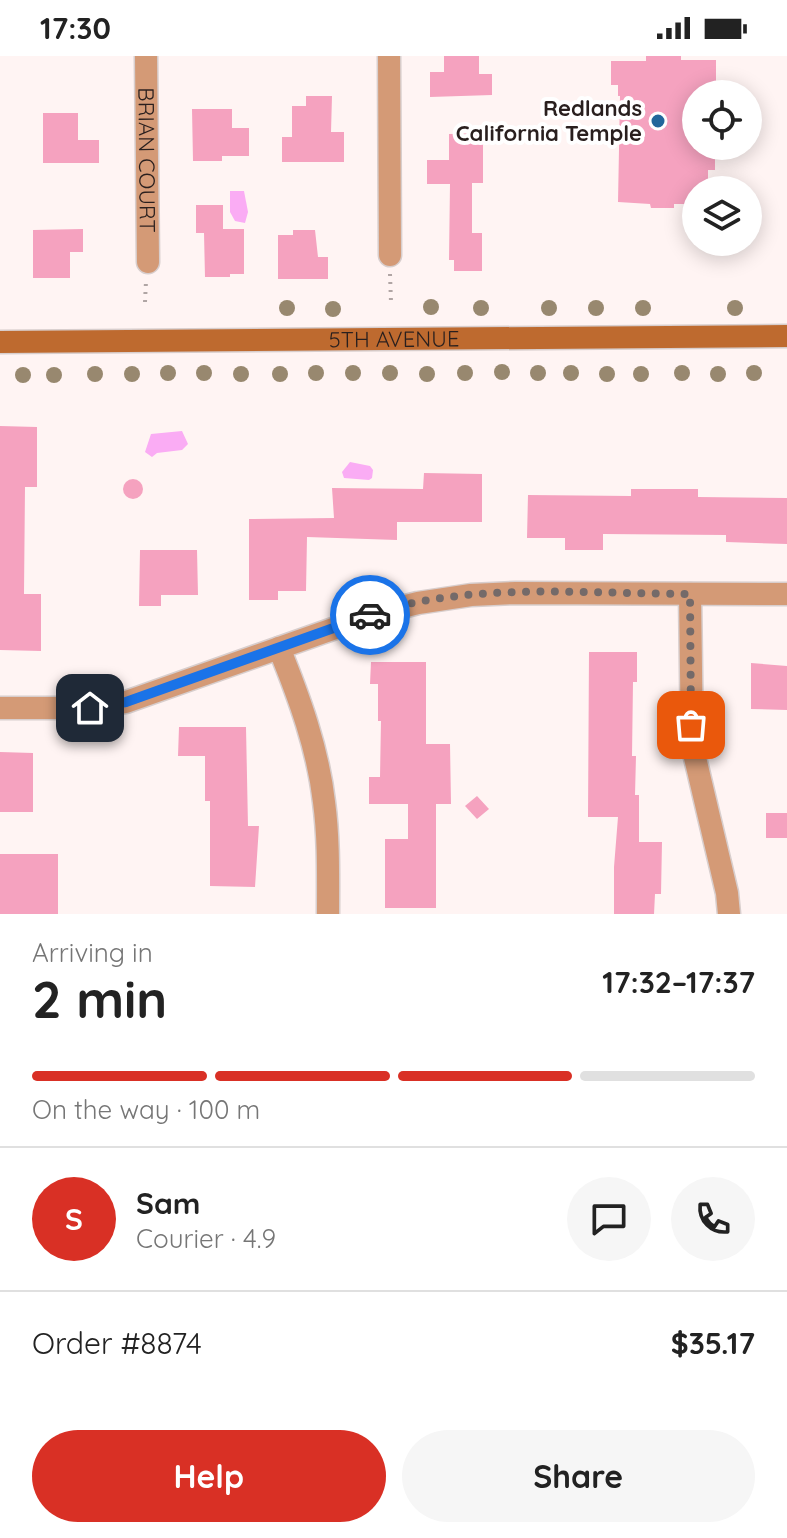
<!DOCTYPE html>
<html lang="en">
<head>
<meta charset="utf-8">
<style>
  :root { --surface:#fff; --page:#f6f6f6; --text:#222; --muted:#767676; --line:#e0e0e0; --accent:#d93025 }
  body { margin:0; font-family:Quicksand,sans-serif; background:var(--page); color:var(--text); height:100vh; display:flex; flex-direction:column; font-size:30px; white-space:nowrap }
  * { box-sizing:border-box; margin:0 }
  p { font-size:26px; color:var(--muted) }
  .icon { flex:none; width:44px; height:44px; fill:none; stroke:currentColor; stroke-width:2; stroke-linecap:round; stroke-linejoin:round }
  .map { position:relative; height:858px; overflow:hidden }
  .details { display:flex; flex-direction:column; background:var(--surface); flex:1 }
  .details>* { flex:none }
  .tools { position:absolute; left:682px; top:24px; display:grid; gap:16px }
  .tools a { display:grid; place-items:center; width:80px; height:80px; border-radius:50%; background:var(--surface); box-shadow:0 4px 20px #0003; font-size:40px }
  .pin { position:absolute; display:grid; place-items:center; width:68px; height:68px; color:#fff; margin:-34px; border-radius:16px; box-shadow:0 4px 12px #0006 }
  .courier { position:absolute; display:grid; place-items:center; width:80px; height:80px; margin:-40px; border:6px solid #1a73e8; border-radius:50%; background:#fff; color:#222; box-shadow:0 2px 10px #0007 }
  .overview em { font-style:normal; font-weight:700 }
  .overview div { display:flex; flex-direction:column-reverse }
  .overview { display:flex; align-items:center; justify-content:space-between; height:136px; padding:0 32px }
  h1 { font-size:52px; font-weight:700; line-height:60px }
  .bar { display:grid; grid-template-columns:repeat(4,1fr); gap:12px 8px; align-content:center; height:96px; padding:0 32px }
  .bar i { height:10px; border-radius:6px; background:var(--line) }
  .bar .current { background:var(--accent) }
  .bar p { grid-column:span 4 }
  .line { display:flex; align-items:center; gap:20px; padding:0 32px; border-top:2px solid var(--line) }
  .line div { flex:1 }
  .round { display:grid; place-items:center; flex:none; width:84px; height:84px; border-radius:42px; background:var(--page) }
  .cta { display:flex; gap:16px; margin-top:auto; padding:16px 32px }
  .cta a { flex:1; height:92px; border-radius:48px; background:var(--accent); color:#fff; font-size:32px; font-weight:700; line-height:92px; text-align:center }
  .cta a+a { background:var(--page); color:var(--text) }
  .status { display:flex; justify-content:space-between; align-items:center; height:56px; padding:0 40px; background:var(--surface); direction:ltr }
  .status svg { height:22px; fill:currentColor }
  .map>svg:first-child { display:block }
  .water { fill:#faacf4 }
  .building { fill:#f5a2bf }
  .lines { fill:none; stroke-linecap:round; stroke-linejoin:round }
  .minor-casing { stroke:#d8cecd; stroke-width:25 }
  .secondary-casing { stroke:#d8cecd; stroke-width:25 }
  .path { stroke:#b0a5a4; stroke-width:4; stroke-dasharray:2 6; stroke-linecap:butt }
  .minor { stroke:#d49a76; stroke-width:22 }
  .secondary { stroke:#be6a2f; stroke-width:22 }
  .tree { fill:#98886f }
  .done { stroke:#746a69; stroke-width:8; stroke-dasharray:0 14.4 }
  .route { stroke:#1a73e8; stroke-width:10 }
  .poi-dot { fill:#22669b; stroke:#fff; stroke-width:3 }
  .labels { text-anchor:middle; stroke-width:8; stroke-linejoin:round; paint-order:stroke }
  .poi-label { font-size:22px; font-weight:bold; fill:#291f1e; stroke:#fff; text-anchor:end }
  .street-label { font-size:22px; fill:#291f1e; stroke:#fff }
</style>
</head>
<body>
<div class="status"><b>17:30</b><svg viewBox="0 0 49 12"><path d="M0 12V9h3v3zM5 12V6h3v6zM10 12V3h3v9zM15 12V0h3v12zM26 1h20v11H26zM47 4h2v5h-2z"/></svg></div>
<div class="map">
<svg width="787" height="858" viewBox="0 0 787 858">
  <rect width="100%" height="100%" fill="#fff4f3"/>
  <g class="water">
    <path d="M230 135H244L248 156 245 167 235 165 230 156Z"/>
    <path d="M182 375 188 388 182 394 157 397 152 401 145 396 151 378Z"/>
    <path d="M350 406 370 410 373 414 372 422 369 424 344 422 342 416Z"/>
  </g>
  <g class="building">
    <path d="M444 0H479V18H492V39L430 41V16H444Z"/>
    <path d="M646 0H681V4H716V30H708V38H696V90H715V114H708V134H696V146H690V148H674V152H651L650 148 618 146 620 40H618V29H611V5H646Z"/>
    <path d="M306 40H332L331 76H344V106H282V81H292V50H306Z"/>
    <path d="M192 53H232V72H249V100H222V105H193Z"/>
    <path d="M43 57H78V84H99V107H43Z"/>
    <path d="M483 77V127H472V177H482V215H454V204H449L450 128H427V104H449V78Z"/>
    <path d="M196 149H223V173H244V218H230V221H205L204 177H196Z"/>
    <path d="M83 173V196H70V222H33V174Z"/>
    <path d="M293 174H315L318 201H328V223H278V179H293Z"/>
    <path d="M0 370 37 371V431H25L24 538H41V595L0 594Z"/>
    <path d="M424 417 482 418V466H397V484L307 481 306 535H278V544H249V463L334 462 332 432 423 433Z"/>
    <circle cx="133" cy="433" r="10"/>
    <path d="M631 433H698V441L787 442V488L726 486V479L603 478V494H565V482H527L528 439 631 440Z"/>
    <path d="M140 494H197L198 539H161V550H139Z"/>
    <path d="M589 596H637V626H633L632 700H636L635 739H639V786H662L661 838H655L654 858H614V811L618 761H588Z"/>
    <path d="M371 606H426V688H450L451 748H436V852H385V783H408V748H369V721H380L381 665H378V628H370Z"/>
    <path d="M751 607 787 610V654L751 653Z"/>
    <path d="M179 671H246L248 770H259L255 831 210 830V745H205V700H178Z"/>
    <path d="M0 696 33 697V756H0Z"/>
    <path d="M477 740 489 753 477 763 465 750Z"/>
    <rect x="766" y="757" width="21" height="25"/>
    <rect x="0" y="798" width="58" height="60"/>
  </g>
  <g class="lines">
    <g class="minor-casing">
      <g id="minor">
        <path id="s1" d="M146 0 148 206"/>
        <path d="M389 0 390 199"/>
        <path d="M690 538 692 689 727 837 729 858"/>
        <path d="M279 592C299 641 318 693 324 746 329 783 328 821 328 858"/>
        <path d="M0 652H90L126 646 378 557 418 547 471 539 516 537 787 538"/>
      </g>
    </g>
    <g class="secondary-casing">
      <g id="secondary">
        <path id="s2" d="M0 286 787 280"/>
      </g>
    </g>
    <g class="path">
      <path d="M390 218 391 246"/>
      <path d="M145 246 146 225"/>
    </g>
    <use href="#minor" class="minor"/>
    <use href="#secondary" class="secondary"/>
  </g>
  <g class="tree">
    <circle cx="431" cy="251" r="8"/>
    <circle cx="287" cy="252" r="8"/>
    <circle cx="481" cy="252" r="8"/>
    <circle cx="549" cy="252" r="8"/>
    <circle cx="596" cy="252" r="8"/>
    <circle cx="643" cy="252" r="8"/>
    <circle cx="735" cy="252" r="8"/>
    <circle cx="333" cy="253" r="8"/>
    <circle cx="502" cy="316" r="8"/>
    <circle cx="168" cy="317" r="8"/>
    <circle cx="204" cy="317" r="8"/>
    <circle cx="316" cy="317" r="8"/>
    <circle cx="353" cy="317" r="8"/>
    <circle cx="390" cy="317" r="8"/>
    <circle cx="465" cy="317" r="8"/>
    <circle cx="538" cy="317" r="8"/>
    <circle cx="571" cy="317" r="8"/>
    <circle cx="682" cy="317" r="8"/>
    <circle cx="754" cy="317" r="8"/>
    <circle cx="95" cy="318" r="8"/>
    <circle cx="132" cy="318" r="8"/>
    <circle cx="241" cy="318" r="8"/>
    <circle cx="280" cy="318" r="8"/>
    <circle cx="427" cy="318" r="8"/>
    <circle cx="607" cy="318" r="8"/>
    <circle cx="641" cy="318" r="8"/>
    <circle cx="718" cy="318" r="8"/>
    <circle cx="23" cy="319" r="8"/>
    <circle cx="54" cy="319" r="8"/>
  </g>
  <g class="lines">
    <path class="done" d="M370 559C466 525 589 538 690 538L691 669"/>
    <path class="route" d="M90 652 126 646 370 559"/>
  </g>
  <circle class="poi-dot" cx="658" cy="65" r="8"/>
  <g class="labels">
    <g class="poi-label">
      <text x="642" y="60">Redlands<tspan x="642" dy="25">California Temple</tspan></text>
    </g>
    <g class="street-label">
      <text dy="8" stroke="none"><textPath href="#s1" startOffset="104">BRIAN COURT</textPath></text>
      <text dy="8" stroke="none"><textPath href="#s2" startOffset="394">5TH AVENUE</textPath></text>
    </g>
  </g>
</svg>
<div class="tools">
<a><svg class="icon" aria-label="locate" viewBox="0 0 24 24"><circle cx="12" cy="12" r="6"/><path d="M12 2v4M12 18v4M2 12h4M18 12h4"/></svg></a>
<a><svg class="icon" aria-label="layers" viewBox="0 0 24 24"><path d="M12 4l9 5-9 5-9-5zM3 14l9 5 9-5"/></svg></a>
</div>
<div class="pin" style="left:691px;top:669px;background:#ea580c"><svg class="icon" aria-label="bag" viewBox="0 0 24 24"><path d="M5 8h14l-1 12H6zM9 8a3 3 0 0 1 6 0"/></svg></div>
<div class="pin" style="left:90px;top:652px;background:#1f2937"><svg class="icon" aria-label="home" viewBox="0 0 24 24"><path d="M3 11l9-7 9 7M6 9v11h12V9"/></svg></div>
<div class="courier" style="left:370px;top:559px"><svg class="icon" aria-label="car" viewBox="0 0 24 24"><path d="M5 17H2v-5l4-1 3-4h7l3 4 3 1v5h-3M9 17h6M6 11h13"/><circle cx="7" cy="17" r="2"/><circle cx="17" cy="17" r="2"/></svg></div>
</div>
<section class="details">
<div class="overview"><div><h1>2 min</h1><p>Arriving in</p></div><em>17:32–17:37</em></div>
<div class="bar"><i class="current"></i><i class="current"></i><i class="current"></i><i></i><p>On the way · 100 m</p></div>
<div class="line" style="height:144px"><b class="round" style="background:var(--accent);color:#fff">S</b><div><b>Sam</b><p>Courier · 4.9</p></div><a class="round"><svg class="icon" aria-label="chat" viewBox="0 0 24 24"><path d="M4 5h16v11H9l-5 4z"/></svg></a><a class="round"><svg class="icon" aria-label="phone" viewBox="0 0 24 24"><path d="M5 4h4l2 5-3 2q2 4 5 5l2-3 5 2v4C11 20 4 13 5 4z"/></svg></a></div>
<div class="line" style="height:104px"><div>Order #8874</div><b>$35.17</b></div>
<div class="cta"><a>Help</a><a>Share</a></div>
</section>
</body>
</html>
